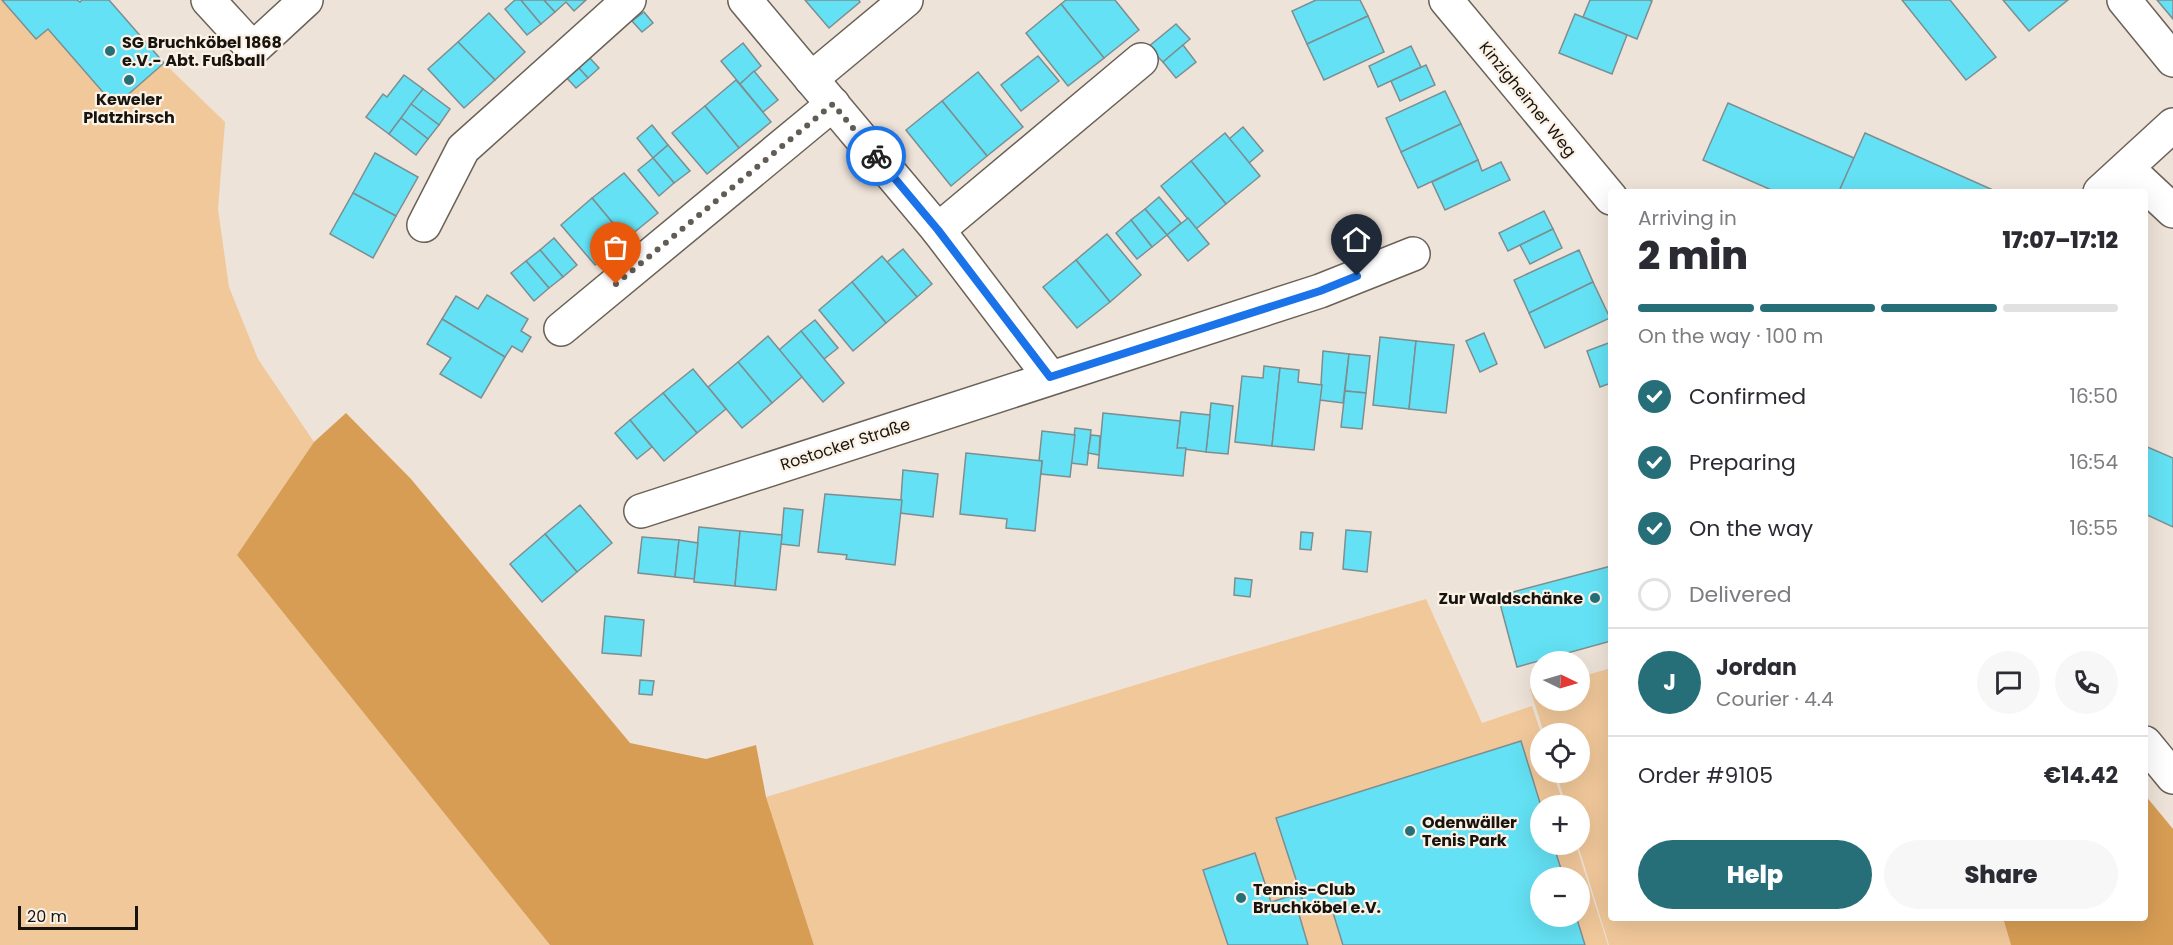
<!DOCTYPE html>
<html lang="en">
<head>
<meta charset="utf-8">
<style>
  :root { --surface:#fff; --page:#f7f7f7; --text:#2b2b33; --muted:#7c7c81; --line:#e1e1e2; --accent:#266f79 }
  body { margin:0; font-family:Poppins,sans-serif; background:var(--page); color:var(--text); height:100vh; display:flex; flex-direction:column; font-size:22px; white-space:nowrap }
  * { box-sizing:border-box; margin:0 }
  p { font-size:20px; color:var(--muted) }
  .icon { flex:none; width:33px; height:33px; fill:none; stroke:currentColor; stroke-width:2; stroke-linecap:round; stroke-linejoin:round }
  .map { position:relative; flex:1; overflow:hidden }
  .details { position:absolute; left:1608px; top:189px; width:540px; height:732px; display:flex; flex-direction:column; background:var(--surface); border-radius:6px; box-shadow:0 6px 24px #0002 }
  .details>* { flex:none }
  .needle { width:39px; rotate:95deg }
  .buttons { position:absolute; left:1530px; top:651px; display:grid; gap:12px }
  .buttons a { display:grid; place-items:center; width:60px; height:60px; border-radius:50%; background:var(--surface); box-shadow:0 6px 24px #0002; font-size:30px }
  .scale { position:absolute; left:18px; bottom:15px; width:120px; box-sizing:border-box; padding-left:6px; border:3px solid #171410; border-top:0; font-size:16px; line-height:21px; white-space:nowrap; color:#171410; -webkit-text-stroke:4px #fbf1e5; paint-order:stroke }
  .pin { position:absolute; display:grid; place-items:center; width:51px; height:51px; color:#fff; margin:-62px -26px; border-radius:50% 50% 50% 0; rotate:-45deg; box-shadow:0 0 6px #0007 }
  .pin .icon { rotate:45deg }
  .courier { position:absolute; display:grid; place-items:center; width:60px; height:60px; margin:-30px; border:4px solid #1a73e8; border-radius:50%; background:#fff; color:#222; box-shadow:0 2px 8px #0007 }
  .head em { font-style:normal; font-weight:800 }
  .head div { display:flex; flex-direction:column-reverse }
  .head { display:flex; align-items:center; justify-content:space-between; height:102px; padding:0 30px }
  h1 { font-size:39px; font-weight:800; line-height:45px }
  .bar { display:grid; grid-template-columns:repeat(4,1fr); gap:9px 6px; align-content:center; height:72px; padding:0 30px }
  .bar i { height:8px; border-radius:4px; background:var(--line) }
  .bar .on { background:var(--accent) }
  .bar p { grid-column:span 4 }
  .line { display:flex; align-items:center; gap:15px; padding:0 30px; border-top:2px solid var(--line) }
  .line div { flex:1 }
  .round { display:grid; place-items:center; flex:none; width:63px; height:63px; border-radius:32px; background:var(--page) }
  ol { padding:0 30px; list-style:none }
  li { display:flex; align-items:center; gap:18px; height:66px }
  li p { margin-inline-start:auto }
  li .icon { padding:6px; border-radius:50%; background:var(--accent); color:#fff; stroke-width:4 }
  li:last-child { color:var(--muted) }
  li i { width:33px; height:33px; border:3px solid var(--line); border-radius:50% }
  .action { display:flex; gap:12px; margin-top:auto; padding:12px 30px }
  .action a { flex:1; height:69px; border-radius:36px; background:var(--accent); color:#fff; font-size:24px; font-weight:800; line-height:69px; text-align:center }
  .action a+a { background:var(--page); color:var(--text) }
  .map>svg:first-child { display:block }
  .green { fill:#f1c89a; fill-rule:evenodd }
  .forest { fill:#d79d54 }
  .building { fill:#64e1f4; stroke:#7d8e91; stroke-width:1.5 }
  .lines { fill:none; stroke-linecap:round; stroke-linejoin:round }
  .minor-casing { stroke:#6a6157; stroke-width:36 }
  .minor { stroke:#fff; stroke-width:33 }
  .done { stroke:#625c56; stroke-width:6; stroke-dasharray:0 10.8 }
  .route { stroke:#1a73e8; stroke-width:8 }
  .poi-dot { fill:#266f79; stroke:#fbf1e5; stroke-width:2 }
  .labels { text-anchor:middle; stroke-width:4.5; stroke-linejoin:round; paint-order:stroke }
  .poi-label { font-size:16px; font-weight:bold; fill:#171410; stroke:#fbf1e5; text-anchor:start }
  .street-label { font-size:16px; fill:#171410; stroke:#fbf1e5 }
</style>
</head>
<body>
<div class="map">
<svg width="2173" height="945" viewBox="0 0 2173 945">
  <rect width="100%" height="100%" fill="#eee3d8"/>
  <g class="green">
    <path d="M0 0H77L80 2 109 0 164 63 225 122 218 209 229 287 258 359 314 442 237 555 550 945H0Z"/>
    <path d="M1426 599 1482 723 1532 706 1541 733 1540 772 1553 773 1564 805 1540 806V844L1576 845 1608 945H814L766 797 1211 662ZM1540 878H1580V916H1540Z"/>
    <path d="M1611 668V918H2003L2011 945H1609L1578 845 1580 806 1566 805 1556 773 1580 772V734L1544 733 1530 689 1540 686V700H1580V677Z"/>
  </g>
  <g class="forest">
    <path d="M346 413 411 479 630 743 706 759 756 745 766 797 814 945H550L237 555 314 442Z"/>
    <path d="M2145 795 2173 829V945H2011L2003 918H2145Z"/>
  </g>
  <g class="building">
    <path d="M2 0H77L80 2 82 0H109L164 63 115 106 48 29 36 39Z"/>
    <path d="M515 0H521L541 24 527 35 505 9Z"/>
    <path d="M521 0H544L555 12 541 24Z"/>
    <path d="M544 0H586L574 11 566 2 555 12Z"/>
    <path d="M805 0H859L860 2 829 28Z"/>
    <path d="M1066 0H1115L1139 30 1104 58 1061 4Z"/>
    <path d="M1316 0H1360L1368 16 1307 44 1292 11Z"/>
    <path d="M1590 0H1649L1652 1 1637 39 1583 17Z"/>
    <path d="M1902 0H1950L1996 57 1966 80Z"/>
    <path d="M2003 0H2068L2029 31Z"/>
    <path d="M2157 0H2173V19Z"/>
    <path d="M1061 4 1104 58 1068 86 1026 33Z"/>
    <path d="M644 12 653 23 642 32 632 21Z"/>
    <path d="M489 13 525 52 495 80 458 42Z"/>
    <path d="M1575 14 1627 35 1612 74 1559 53Z"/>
    <path d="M1368 16 1384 52 1324 80 1307 44Z"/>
    <path d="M1176 24 1190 39 1163 62 1148 47Z"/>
    <path d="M458 42 495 80 464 108 428 69Z"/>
    <path d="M743 43 761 66 740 84 721 61Z"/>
    <path d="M1183 45 1196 62 1176 78 1163 62Z"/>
    <path d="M1411 46 1421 67 1378 87 1369 66Z"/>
    <path d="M588 56 599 68 588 78 577 66Z"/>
    <path d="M1038 56 1059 81 1021 111 1001 85Z"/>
    <path d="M1426 65 1435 85 1400 101 1391 81Z"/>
    <path d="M577 66 588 78 576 88 565 76Z"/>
    <path d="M754 71 778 100 763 112 740 84Z"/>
    <path d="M978 72 1023 127 987 156 942 101Z"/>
    <path d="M404 75 423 89 389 134 366 117 383 94 387 97Z"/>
    <path d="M736 80 771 122 739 148 705 106Z"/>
    <path d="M423 89 450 109 439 125 411 104Z"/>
    <path d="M1445 91 1461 124 1401 152 1386 118Z"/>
    <path d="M942 101 987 156 951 186 906 130Z"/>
    <path d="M1728 103 1854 158 1839 192H1776L1703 160Z"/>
    <path d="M411 104 439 125 428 139 401 118Z"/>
    <path d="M705 106 739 148 707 174 672 133Z"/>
    <path d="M401 118 428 139 416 155 389 134Z"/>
    <path d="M1461 124 1478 160 1418 188 1401 152Z"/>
    <path d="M652 125 668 145 653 158 637 138Z"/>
    <path d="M1243 127 1263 151 1249 163 1229 139Z"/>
    <path d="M1225 133 1260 176 1226 204 1191 161Z"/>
    <path d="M1865 133 1993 190V192H1847L1840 189Z"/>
    <path d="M668 145 690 171 674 183 653 158Z"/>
    <path d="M375 153 418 177 396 216 353 193Z"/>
    <path d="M653 158 674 183 659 196 638 170Z"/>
    <path d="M1478 160 1482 171 1501 162 1510 180 1445 210 1432 182Z"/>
    <path d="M1191 161 1226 204 1196 229 1161 186Z"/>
    <path d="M624 173 658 213 626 239 592 198Z"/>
    <path d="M353 193 396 216 373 258 330 234Z"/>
    <path d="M1159 197 1181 223 1167 235 1145 209Z"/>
    <path d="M592 198 626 239 595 265 561 225Z"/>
    <path d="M1145 209 1167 235 1152 247 1131 220Z"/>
    <path d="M1544 211 1553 229 1508 251 1499 233Z"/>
    <path d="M1188 218 1209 244 1188 261 1167 235Z"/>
    <path d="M1131 220 1152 247 1137 259 1116 233Z"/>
    <path d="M1553 229 1562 248 1530 264 1520 245Z"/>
    <path d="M1107 234 1141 275 1110 302 1076 260Z"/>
    <path d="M554 238 577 265 563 277 540 250Z"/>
    <path d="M903 249 932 284 917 297 887 262Z"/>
    <path d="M540 250 563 277 549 288 526 261Z"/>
    <path d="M1579 250 1593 282 1529 313 1514 280Z"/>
    <path d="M882 256 917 297 886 323 852 282Z"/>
    <path d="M1076 260 1110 302 1077 328 1043 287Z"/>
    <path d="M526 261 549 288 534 301 511 273Z"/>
    <path d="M852 282 886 323 853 351 819 310Z"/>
    <path d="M1593 282 1610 318 1545 348 1529 313Z"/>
    <path d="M487 295 528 319 521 331 531 337 522 352 512 346 505 357 442 319 456 296 478 309Z"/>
    <path d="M442 319 505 357 481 398 440 374 451 358 427 344Z"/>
    <path d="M815 320 838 348 824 359 801 331Z"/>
    <path d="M801 331 844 383 823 402 779 350Z"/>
    <path d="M1484 333 1497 364 1480 372 1466 341Z"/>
    <path d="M768 336 802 377 772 403 738 362Z"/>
    <path d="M1380 337 1416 341 1409 409 1373 405Z"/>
    <path d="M1416 341 1454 345 1446 413 1409 409Z"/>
    <path d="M1611 342V383L1600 387 1587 351Z"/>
    <path d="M1323 351 1349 354 1343 403 1320 400Z"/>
    <path d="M1349 354 1370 356 1366 393 1345 391Z"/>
    <path d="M738 362 772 403 742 428 708 387Z"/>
    <path d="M1264 366 1280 368 1272 446 1235 442 1242 376 1263 378Z"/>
    <path d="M1280 368 1299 370 1298 382 1322 385 1314 450 1272 446Z"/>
    <path d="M693 369 726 409 697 433 663 393Z"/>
    <path d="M1345 391 1366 393 1362 429 1341 427Z"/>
    <path d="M663 393 697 433 664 461 630 420Z"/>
    <path d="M1211 403 1233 406 1228 454 1206 452Z"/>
    <path d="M1181 412 1210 415 1206 452 1177 448Z"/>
    <path d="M1103 413 1180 421 1177 448H1186L1183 476 1098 468Z"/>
    <path d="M630 420 652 447 637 459 615 433Z"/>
    <path d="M1075 428 1091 430 1087 465 1071 463Z"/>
    <path d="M1042 431 1075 435 1070 477 1041 474 1042 461H1039Z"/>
    <path d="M1091 435 1100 436 1099 455 1088 453Z"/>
    <path d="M2145 446 2173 458V527L2145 514Z"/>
    <path d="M966 453 1042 461 1035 531 1006 528 1007 519 960 514Z"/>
    <path d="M903 470 938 474 933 517 900 513Z"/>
    <path d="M825 494 902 500 895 565 846 559 847 555 818 552Z"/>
    <path d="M580 505 612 543 577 572 545 534Z"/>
    <path d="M784 508 803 510 799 546 781 544Z"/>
    <path d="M699 527 740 531 735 586 694 582Z"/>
    <path d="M1346 530 1371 532 1367 572 1343 569Z"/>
    <path d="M740 531 782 535 776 590 735 586Z"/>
    <path d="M1301 532 1313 533 1311 550 1300 549Z"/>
    <path d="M545 534 577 572 542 602 510 564Z"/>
    <path d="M642 537 679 540 675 577 638 573Z"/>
    <path d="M679 540 698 543 694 579 675 577Z"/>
    <path d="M1611 566V641L1517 667 1498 596Z"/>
    <path d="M1235 578 1252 580 1250 597 1234 595Z"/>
    <path d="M605 616 644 620 641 656 602 653Z"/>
    <path d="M640 680 654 681 652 695 639 694Z"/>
    <path d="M1521 741 1541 806 1540 844H1553L1564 878H1540V916H1576L1585 945H1343L1330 903 1306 910 1276 818Z"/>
    <path d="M1255 853 1271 902 1300 893 1305 909 1298 911 1308 945H1228L1203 870Z"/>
  </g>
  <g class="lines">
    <g class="minor-casing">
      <g id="minor">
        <path d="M208 0 253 49 306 0"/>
        <path d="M745 0 938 230 1050 377"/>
        <path d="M1446 0 1611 198"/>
        <path d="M2124 0 2173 60"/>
        <path d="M811 79 906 0"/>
        <path d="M2127 168 2173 211"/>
        <path d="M2100 192 2173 125"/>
        <path d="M424 225 463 149 629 0"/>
        <path d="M938 230 1141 60"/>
        <path d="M561 329 833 104"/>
        <path d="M641 511 1320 291 1413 254"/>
        <path d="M2145 743 2173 777"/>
      </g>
    </g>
    <use href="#minor" class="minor"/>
  </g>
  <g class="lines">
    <path class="done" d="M616 284 833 104 876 156"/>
    <path class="route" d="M876 156 938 230 1050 377 1320 291 1357 276"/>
  </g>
  <g class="poi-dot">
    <circle cx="110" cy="51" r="6"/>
    <circle cx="129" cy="80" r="6"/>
    <circle cx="1595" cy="598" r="6"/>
    <circle cx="1410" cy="831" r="6"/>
    <circle cx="1241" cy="898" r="6"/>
  </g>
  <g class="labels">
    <g class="poi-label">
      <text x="122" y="48">SG Bruchköbel 1868<tspan x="122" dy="18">e.V.- Abt. Fußball</tspan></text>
      <text x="129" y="105" text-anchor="middle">Keweler<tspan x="129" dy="18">Platzhirsch</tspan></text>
      <text x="1583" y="604" text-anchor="end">Zur Waldschänke</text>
      <text x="1422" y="828">Odenwäller<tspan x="1422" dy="18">Tenis Park</tspan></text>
      <text x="1253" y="895">Tennis-Club<tspan x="1253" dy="18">Bruchköbel e.V.</tspan></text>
    </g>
    <g class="street-label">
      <text transform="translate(1528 99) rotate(51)" y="6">Kinzigheimer Weg</text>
      <text transform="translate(845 444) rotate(-18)" y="6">Rostocker Straße</text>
    </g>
  </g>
</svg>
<div class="buttons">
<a><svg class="needle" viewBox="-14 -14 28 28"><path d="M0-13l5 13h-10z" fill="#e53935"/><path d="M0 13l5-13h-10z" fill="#7c7c81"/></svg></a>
<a><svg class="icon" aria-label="locate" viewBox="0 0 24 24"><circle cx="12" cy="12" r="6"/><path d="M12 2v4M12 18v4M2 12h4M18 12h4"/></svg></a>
<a>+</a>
<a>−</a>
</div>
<div class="scale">20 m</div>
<div class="pin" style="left:616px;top:284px;background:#ea580c"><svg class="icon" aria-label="bag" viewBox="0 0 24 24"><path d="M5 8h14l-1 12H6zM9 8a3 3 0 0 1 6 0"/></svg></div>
<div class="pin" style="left:1357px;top:276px;background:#1f2937"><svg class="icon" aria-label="home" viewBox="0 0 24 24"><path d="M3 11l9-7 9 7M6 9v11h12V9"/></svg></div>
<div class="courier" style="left:876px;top:156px"><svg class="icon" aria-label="bike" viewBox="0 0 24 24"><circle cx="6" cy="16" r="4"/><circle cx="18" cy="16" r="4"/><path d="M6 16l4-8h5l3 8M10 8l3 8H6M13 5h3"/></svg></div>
<section class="details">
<div class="head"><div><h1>2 min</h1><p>Arriving in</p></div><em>17:07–17:12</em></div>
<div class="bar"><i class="on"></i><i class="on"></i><i class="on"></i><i></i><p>On the way · 100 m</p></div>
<ol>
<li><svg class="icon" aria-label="check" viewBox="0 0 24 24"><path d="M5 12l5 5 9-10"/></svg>Confirmed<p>16:50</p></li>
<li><svg class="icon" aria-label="check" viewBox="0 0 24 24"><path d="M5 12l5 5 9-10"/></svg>Preparing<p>16:54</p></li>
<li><svg class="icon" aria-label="check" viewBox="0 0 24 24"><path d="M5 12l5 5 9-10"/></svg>On the way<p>16:55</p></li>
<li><i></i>Delivered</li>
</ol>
<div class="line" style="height:108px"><b class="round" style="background:var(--accent);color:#fff">J</b><div><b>Jordan</b><p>Courier · 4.4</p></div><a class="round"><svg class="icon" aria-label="chat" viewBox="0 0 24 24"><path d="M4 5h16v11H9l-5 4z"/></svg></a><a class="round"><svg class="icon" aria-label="phone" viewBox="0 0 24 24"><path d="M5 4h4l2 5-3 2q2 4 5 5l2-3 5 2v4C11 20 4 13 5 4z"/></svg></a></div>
<div class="line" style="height:78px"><div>Order #9105</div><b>€14.42</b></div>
<div class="action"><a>Help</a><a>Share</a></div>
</section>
</div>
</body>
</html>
